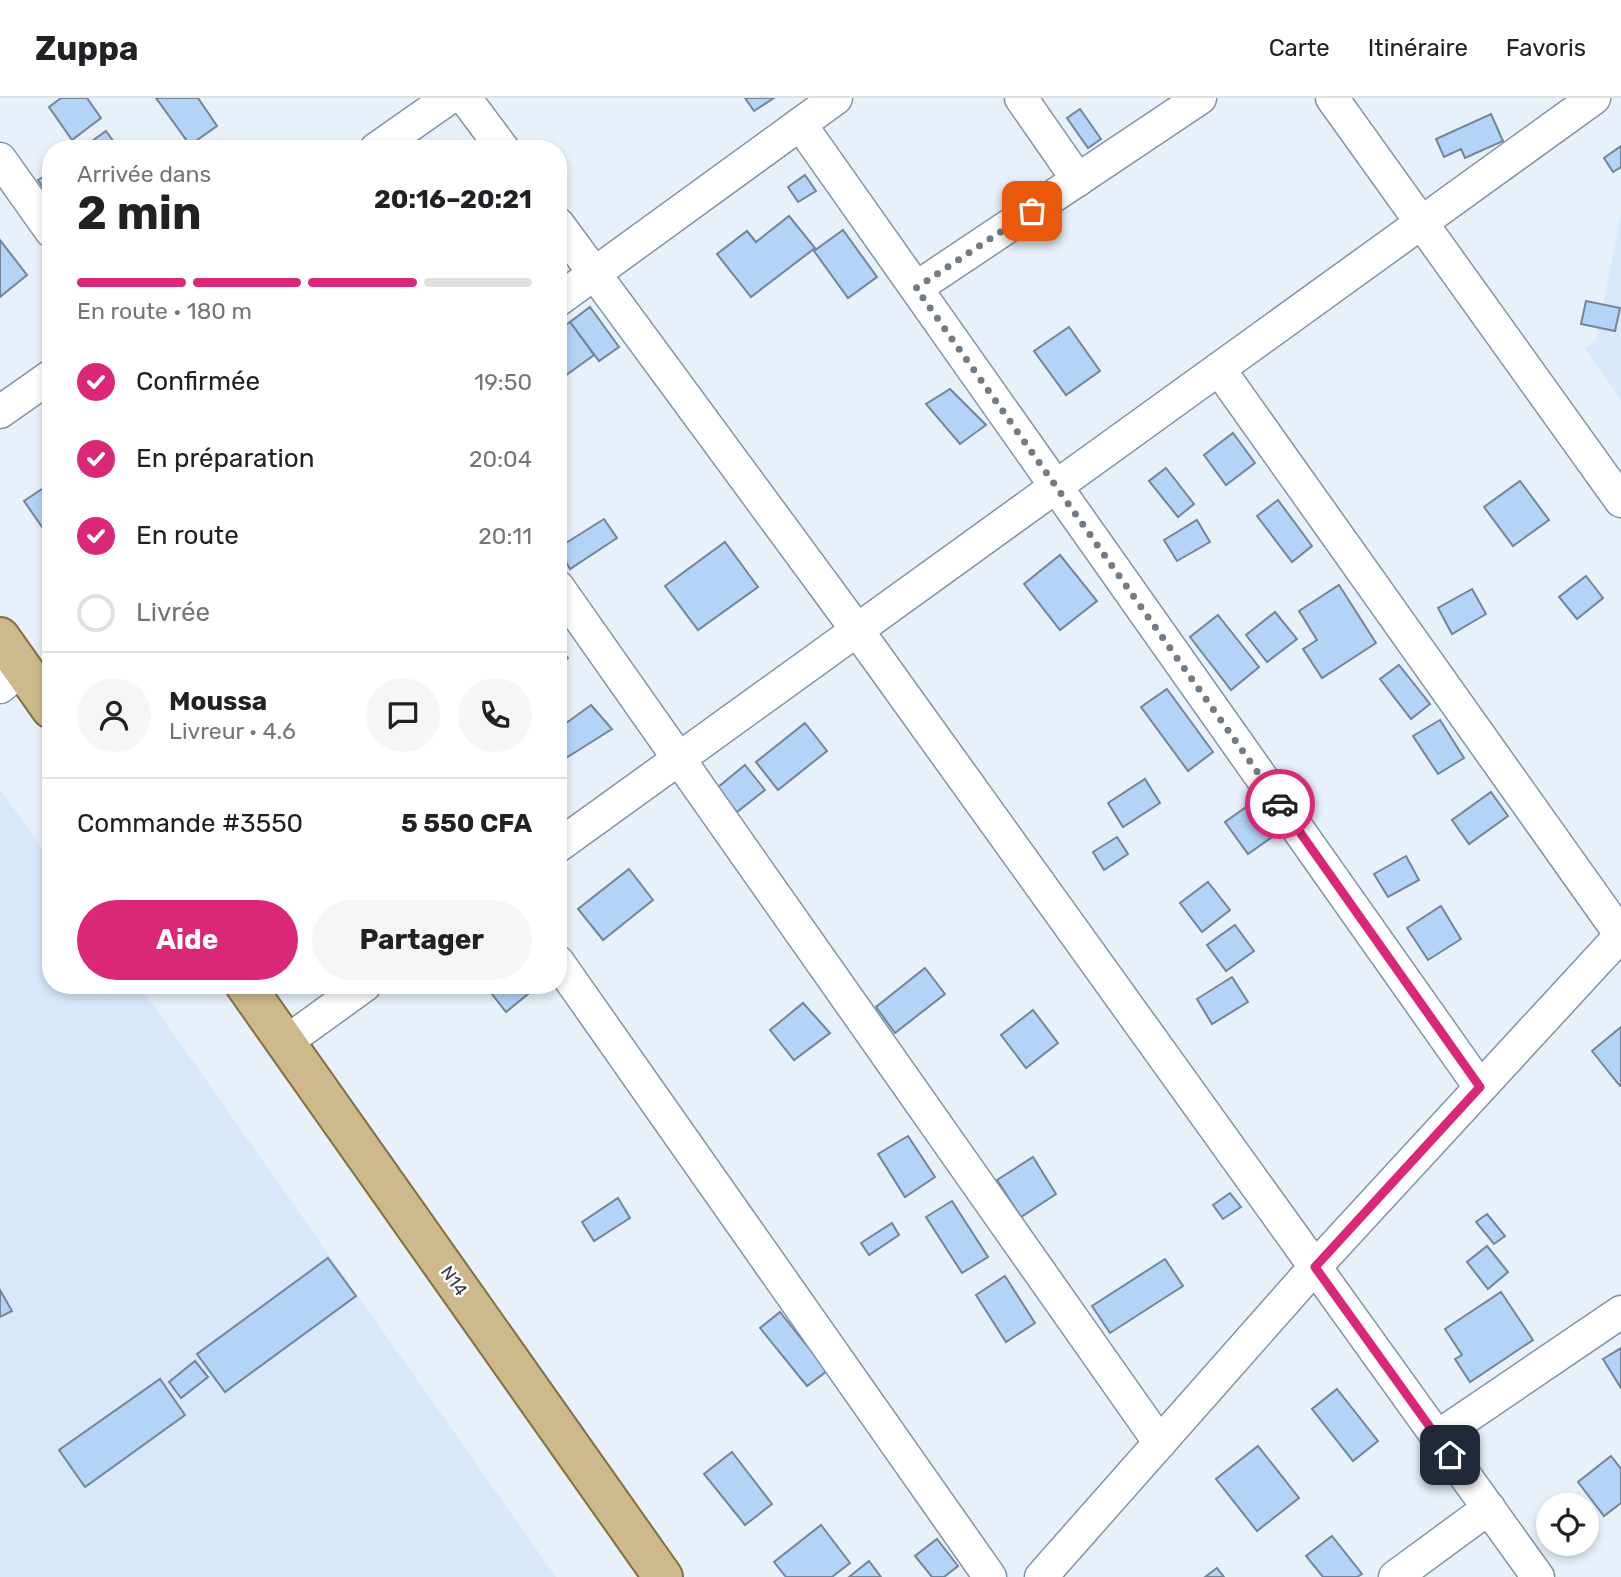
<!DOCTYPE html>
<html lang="fr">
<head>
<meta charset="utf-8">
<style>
  :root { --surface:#fff; --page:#f6f6f6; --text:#202124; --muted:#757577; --line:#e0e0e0; --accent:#db2777 }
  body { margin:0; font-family:Rubik,sans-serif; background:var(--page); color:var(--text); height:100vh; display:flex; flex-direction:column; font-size:26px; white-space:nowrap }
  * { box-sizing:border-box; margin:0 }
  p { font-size:23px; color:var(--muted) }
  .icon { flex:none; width:38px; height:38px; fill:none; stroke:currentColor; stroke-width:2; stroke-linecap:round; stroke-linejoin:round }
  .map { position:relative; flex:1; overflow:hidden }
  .details { position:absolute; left:42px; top:42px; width:525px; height:854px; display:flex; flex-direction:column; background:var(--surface); border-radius:28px; box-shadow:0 4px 10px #0003 }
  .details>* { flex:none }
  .controls { position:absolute; left:1536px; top:1395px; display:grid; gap:14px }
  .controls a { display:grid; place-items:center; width:63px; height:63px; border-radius:50%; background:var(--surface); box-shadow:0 4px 10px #0003; font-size:35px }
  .pin { position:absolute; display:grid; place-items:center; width:60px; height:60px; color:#fff; margin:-30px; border-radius:14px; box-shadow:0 4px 10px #0006 }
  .courier { position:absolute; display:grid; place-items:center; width:70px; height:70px; margin:-35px; border:5px solid #db2777; border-radius:50%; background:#fff; color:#222; box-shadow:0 2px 9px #0007 }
  .head em { font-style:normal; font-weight:700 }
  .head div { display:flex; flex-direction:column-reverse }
  .head { display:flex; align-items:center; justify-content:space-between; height:119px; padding:0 35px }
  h1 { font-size:46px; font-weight:700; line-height:52px }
  .bar { display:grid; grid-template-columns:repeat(4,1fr); gap:10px 7px; align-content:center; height:84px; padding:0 35px }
  .bar i { height:9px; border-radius:5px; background:var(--line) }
  .bar .active { background:var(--accent) }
  .bar p { grid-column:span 4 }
  .line { display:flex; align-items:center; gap:18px; padding:0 35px; border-top:2px solid var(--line) }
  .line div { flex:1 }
  .round { display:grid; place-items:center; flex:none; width:74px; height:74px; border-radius:37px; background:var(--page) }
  ol { padding:0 35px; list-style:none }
  li { display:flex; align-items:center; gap:21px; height:77px }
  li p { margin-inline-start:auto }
  li .icon { padding:7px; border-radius:50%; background:var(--accent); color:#fff; stroke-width:4 }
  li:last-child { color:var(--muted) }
  li i { width:38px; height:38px; border:4px solid var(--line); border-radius:50% }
  .action { display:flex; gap:14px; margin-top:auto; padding:14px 35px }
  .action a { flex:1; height:80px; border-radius:42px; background:var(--accent); color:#fff; font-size:28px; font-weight:700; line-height:80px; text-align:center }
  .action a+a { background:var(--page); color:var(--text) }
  header { display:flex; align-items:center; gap:42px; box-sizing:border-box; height:98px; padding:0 35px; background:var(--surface); border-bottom:2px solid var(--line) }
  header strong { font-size:33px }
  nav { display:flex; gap:38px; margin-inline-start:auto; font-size:24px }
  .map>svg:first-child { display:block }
  .built { fill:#d8e8fa }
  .building { fill:#b3d3f7; stroke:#72859a; stroke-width:2 }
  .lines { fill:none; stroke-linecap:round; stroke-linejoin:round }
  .street-casing { stroke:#8094a9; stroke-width:35 }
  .primary-casing { stroke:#826f40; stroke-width:42 }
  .street { stroke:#fff; stroke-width:32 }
  .primary { stroke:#cdb98b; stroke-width:38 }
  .done { stroke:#737b85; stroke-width:7; stroke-dasharray:0 12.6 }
  .route { stroke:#db2777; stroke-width:9 }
  .labels { text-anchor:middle; stroke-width:5; stroke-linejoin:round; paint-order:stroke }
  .street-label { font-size:18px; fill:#343c46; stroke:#fff }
</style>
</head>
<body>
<header>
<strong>Zuppa</strong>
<nav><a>Carte</a><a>Itinéraire</a><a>Favoris</a></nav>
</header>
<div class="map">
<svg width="1621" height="1479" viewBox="0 0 1621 1479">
  <rect width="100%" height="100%" fill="#e8f1fa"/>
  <g class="built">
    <path d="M1621 116V302L1585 250 1596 243Z"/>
    <path d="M0 691 51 763V887H139L556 1479H0Z"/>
  </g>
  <g class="building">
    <path d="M61 0H87L101 20 72 42 49 9Z"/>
    <path d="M156 0H198L217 28 190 47Z"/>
    <path d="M745 0H774L754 13Z"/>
    <path d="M1080 11 1101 41 1088 50 1067 20Z"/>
    <path d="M1491 16 1503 43 1465 60 1461 51 1444 59 1436 41Z"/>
    <path d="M106 33 119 51H81Z"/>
    <path d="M1621 48V69L1613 74 1604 60Z"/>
    <path d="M51 74V101L38 82Z"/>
    <path d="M805 77 816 93 798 104 788 89Z"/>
    <path d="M789 118 815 150 751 199 717 156 747 133 756 144Z"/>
    <path d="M843 132 877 179 848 200 814 153Z"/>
    <path d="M0 142 27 177 0 199Z"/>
    <path d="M1586 203 1620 210 1615 233 1581 226Z"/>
    <path d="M590 209 619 249 599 263 570 224Z"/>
    <path d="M570 224 594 257 558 283V232Z"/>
    <path d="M1069 229 1100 273 1066 297 1034 253Z"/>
    <path d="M950 291 986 327 960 346 926 306Z"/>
    <path d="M1233 335 1255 365 1226 387 1204 357Z"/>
    <path d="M1166 370 1194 406 1178 419 1149 383Z"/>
    <path d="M1520 383 1549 422 1513 448 1484 409Z"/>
    <path d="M51 385V442L24 403Z"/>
    <path d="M1278 402 1312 448 1292 464 1257 418Z"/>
    <path d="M604 421 617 440 570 471 558 450Z"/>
    <path d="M1197 422 1210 444 1177 463 1164 442Z"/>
    <path d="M725 444 758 489 698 532 665 488Z"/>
    <path d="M1060 457 1097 503 1060 532 1024 486Z"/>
    <path d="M1586 478 1603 500 1577 521 1559 499Z"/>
    <path d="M1339 487 1376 545 1322 580 1303 551 1317 542 1299 513Z"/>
    <path d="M1472 491 1486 516 1452 536 1438 510Z"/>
    <path d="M1275 514 1297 541 1267 564 1246 537Z"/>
    <path d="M1218 517 1259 569 1231 592 1190 539Z"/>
    <path d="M558 548 568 560 558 567Z"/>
    <path d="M1399 567 1430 606 1411 621 1380 581Z"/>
    <path d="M1167 591 1213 654 1188 673 1141 609Z"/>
    <path d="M591 607 612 631 558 665V631Z"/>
    <path d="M1440 622 1464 660 1438 676 1413 638Z"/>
    <path d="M805 625 827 653 778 692 756 664Z"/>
    <path d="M745 667 765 692 737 714 717 690Z"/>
    <path d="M1145 681 1160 705 1123 729 1108 705Z"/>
    <path d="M1491 694 1508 718 1469 746 1452 722Z"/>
    <path d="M1249 707 1272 739 1248 756 1225 724Z"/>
    <path d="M1117 739 1128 756 1104 772 1093 754Z"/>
    <path d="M1406 758 1419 782 1388 799 1374 776Z"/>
    <path d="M629 771 653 802 603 842 578 811Z"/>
    <path d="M1208 784 1230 812 1202 834 1180 805Z"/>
    <path d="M1441 808 1461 841 1428 862 1407 830Z"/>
    <path d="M1235 827 1254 853 1226 873 1207 847Z"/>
    <path d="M925 870 945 896 895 935 876 909Z"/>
    <path d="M1232 879 1248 904 1212 926 1197 901Z"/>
    <path d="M485 887H539L506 914Z"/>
    <path d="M803 905 830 935 794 962 770 932Z"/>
    <path d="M1033 912 1058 945 1026 970 1001 937Z"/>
    <path d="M1621 929V988H1620L1592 953Z"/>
    <path d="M908 1038 935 1079 905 1099 878 1056Z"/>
    <path d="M1033 1059 1056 1096 1021 1119 997 1082Z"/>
    <path d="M1230 1095 1241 1109 1223 1121 1213 1107Z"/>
    <path d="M618 1100 630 1120 594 1143 582 1124Z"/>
    <path d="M952 1103 988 1159 962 1175 926 1119Z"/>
    <path d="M1487 1116 1505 1138 1494 1146 1476 1124Z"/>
    <path d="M892 1125 899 1137 869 1157 861 1145Z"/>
    <path d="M1487 1148 1508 1174 1488 1191 1467 1164Z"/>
    <path d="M328 1160 356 1198 225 1294 197 1256Z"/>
    <path d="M1165 1161 1183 1188 1110 1235 1092 1208Z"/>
    <path d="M1005 1178 1035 1225 1006 1244 976 1197Z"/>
    <path d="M0 1192 12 1213 0 1219Z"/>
    <path d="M1501 1194 1533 1242 1470 1284 1455 1261 1462 1257 1445 1231Z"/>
    <path d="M780 1214 827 1273 807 1288 760 1230Z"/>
    <path d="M1621 1250V1290L1603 1261Z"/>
    <path d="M195 1263 208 1279 181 1300 169 1284Z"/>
    <path d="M160 1281 185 1317 85 1389 59 1352Z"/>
    <path d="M1337 1291 1378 1343 1353 1363 1312 1311Z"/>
    <path d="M1258 1348 1299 1400 1257 1433 1216 1381Z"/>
    <path d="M732 1354 772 1406 745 1427 704 1376Z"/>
    <path d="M1611 1358 1621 1371V1405L1604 1418 1578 1384Z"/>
    <path d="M821 1427 850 1465 832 1479H786L774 1464Z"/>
    <path d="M1332 1438 1362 1476 1357 1479H1323L1306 1458Z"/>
    <path d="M937 1441 958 1468 944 1479H932L915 1458Z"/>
    <path d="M869 1463 881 1479H849Z"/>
    <path d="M1217 1470 1224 1479H1205Z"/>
  </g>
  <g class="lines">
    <g class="street-casing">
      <g id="street">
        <path d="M465 0 503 51"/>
        <path d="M1021 0 1078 82"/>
        <path d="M1332 0 1621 403"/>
        <path d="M800 26 1480 989"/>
        <path d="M376 51 449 0"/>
        <path d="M0 61 51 133"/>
        <path d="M558 126 857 532 1538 1479"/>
        <path d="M916 190 1200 0"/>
        <path d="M558 202 836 0"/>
        <path d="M1219 271 1621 837"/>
        <path d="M0 314 51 278"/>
        <path d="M558 489 1160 1345"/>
        <path d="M0 589 22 571"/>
        <path d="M558 748 1594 0"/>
        <path d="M558 864 990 1479"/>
        <path d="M286 944 365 887"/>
        <path d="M1437 1339 1621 1214"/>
        <path d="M1041 1479 1315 1169 1621 837"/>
        <path d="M1395 1479 1489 1410"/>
      </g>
    </g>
    <g class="primary-casing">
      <g id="primary">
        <path d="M0 539 51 611"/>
        <path d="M245 887 663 1479"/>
      </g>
    </g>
    <use href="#street" class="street"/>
    <use href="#primary" class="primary"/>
  </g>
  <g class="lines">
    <path class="done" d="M1032 113 916 190 1280 706"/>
    <path class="route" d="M1280 706 1480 989 1315 1169 1450 1357"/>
  </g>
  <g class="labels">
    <g class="street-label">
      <text transform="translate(454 1183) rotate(55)" y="6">N14</text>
    </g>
  </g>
</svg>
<div class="controls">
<a><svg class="icon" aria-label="locate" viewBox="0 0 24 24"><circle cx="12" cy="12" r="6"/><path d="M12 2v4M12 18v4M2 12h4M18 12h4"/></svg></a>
</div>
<div class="pin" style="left:1032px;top:113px;background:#ea580c"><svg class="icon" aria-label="bag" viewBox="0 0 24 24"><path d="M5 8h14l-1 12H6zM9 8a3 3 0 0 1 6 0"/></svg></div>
<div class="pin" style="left:1450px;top:1357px;background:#1f2937"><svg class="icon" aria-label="home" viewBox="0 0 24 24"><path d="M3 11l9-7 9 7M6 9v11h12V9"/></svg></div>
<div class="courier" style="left:1280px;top:706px"><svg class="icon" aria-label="car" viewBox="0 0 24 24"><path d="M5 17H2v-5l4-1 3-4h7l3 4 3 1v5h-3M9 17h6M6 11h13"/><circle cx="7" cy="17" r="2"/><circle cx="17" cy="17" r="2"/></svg></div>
<section class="details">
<div class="head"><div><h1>2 min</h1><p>Arrivée dans</p></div><em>20:16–20:21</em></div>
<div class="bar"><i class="active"></i><i class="active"></i><i class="active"></i><i></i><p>En route · 180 m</p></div>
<ol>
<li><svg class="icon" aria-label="check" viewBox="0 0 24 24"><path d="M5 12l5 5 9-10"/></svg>Confirmée<p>19:50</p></li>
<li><svg class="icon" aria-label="check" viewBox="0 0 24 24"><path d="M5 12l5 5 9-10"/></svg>En préparation<p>20:04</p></li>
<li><svg class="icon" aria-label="check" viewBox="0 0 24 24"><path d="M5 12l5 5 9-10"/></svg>En route<p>20:11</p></li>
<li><i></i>Livrée</li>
</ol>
<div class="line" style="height:126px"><a class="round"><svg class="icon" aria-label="person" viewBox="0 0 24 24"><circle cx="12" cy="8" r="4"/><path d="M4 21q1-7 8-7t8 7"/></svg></a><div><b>Moussa</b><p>Livreur · 4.6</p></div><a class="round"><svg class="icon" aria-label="chat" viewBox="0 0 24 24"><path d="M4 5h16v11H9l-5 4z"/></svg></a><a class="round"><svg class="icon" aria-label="phone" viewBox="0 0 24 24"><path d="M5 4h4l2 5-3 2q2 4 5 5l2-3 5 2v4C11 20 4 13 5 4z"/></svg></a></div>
<div class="line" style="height:91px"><div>Commande #3550</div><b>5 550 CFA</b></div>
<div class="action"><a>Aide</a><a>Partager</a></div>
</section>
</div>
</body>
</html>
